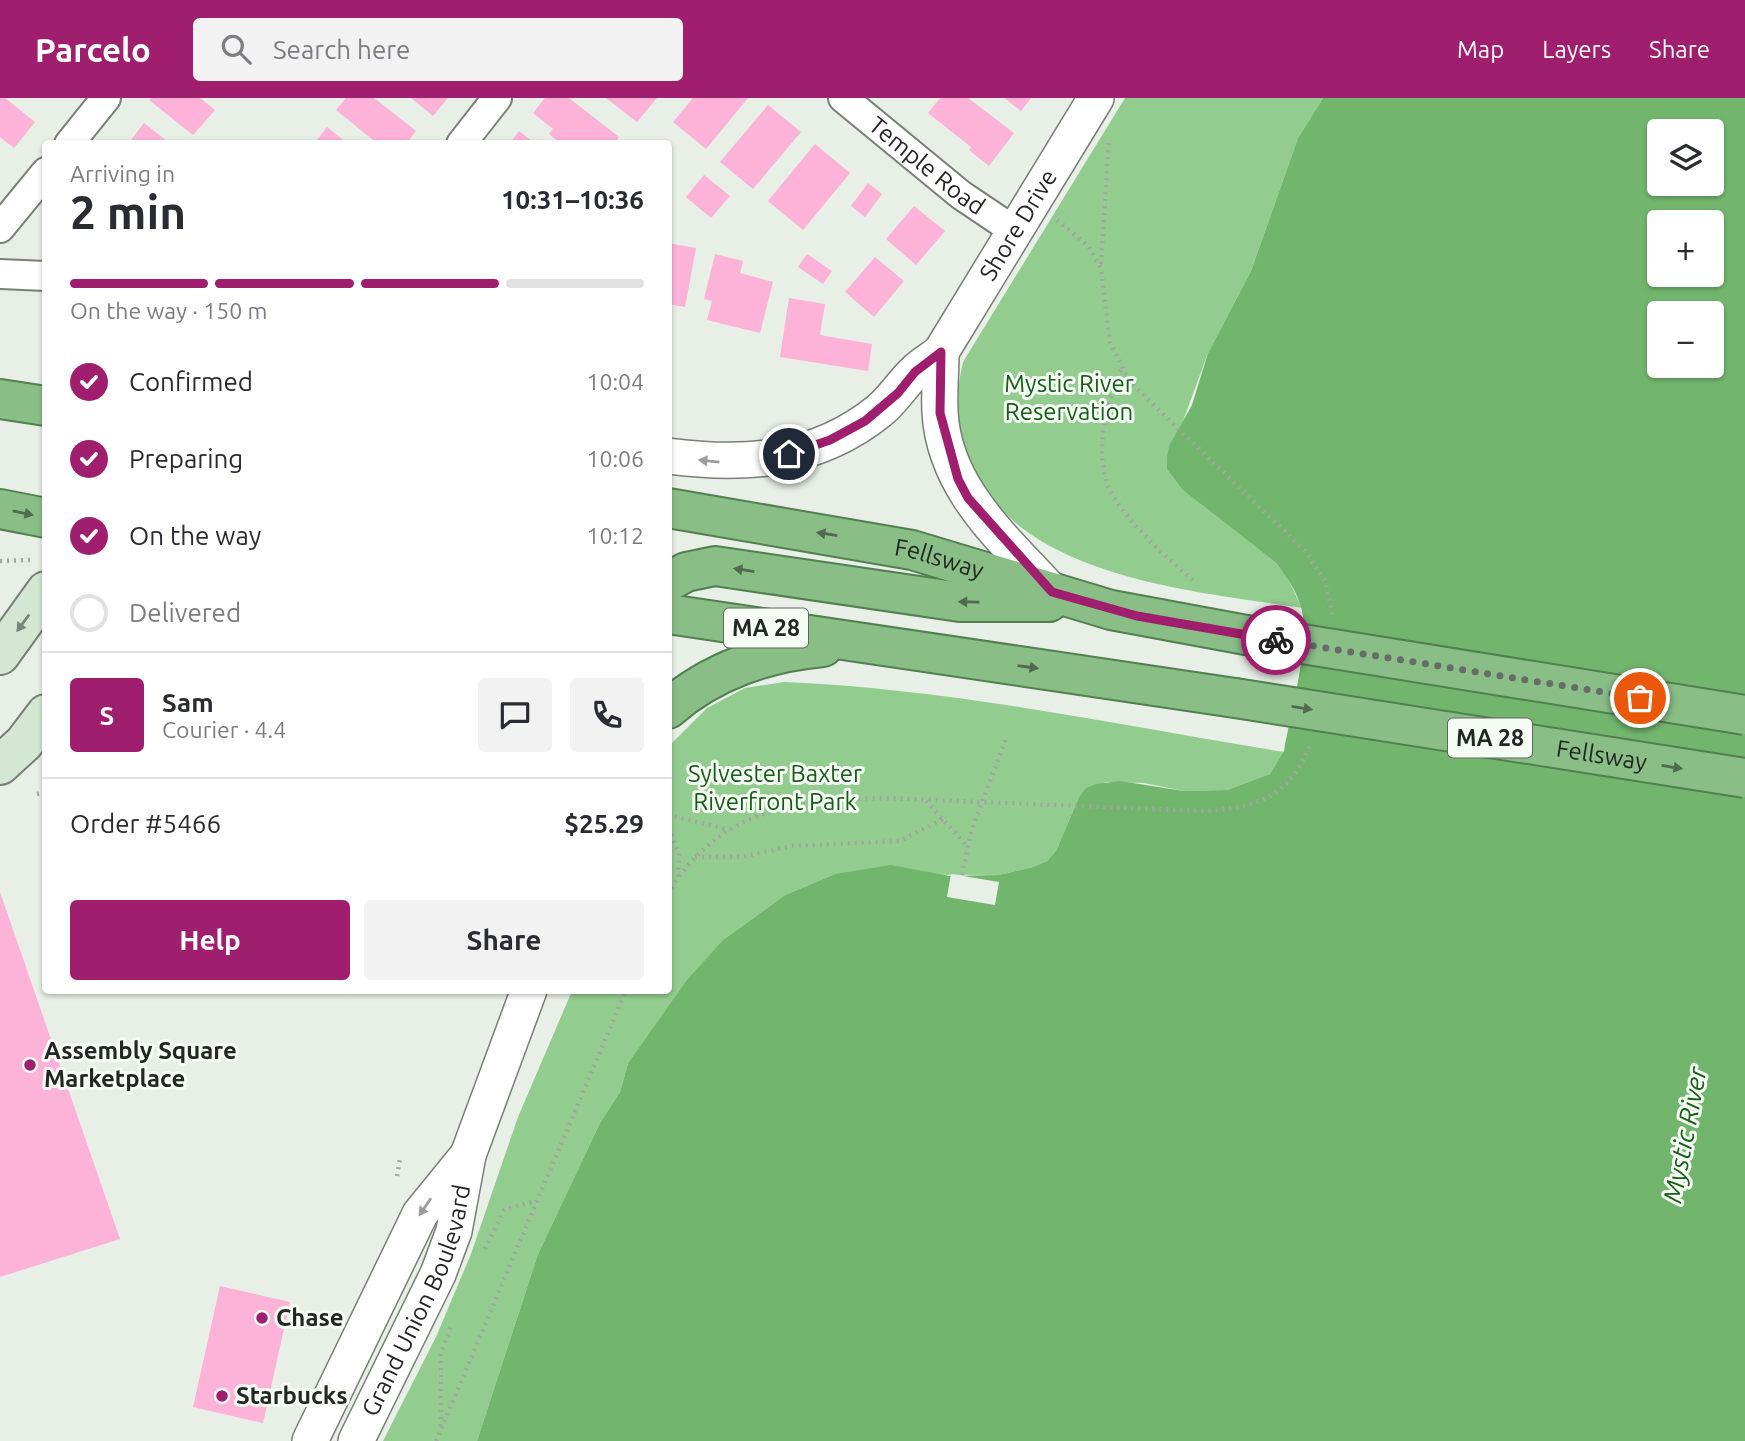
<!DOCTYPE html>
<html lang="en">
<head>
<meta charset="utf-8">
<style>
  :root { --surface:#fff; --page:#f2f2f3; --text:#2b2b33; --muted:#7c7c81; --line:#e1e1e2; --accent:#a01e6e }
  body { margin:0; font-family:Ubuntu,sans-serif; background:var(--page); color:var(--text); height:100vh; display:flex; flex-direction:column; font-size:26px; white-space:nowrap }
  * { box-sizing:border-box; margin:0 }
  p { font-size:23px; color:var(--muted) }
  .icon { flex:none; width:38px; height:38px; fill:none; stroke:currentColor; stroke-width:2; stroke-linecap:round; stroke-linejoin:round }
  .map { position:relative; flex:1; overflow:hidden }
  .details { position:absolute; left:42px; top:42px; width:630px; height:854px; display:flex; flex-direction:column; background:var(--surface); border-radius:7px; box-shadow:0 2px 5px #0004 }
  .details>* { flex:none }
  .controls { position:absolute; left:1647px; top:21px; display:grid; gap:14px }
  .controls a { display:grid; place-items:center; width:77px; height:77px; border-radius:7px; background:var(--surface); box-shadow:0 2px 5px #0004; font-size:35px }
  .pin { position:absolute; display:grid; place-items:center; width:60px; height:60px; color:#fff; margin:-30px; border:4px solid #fff; border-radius:50%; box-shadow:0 2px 7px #0007 }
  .courier { position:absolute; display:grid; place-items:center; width:70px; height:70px; margin:-35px; border:5px solid #a01e6e; border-radius:50%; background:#fff; color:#222; box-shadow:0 2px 9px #0007 }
  .overview em { font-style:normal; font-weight:700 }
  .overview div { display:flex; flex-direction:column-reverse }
  .overview { display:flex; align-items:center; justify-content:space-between; height:119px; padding:0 28px }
  h1 { font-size:46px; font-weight:700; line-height:52px }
  .bar { display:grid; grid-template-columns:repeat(4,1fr); gap:10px 7px; align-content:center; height:84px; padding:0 28px }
  .bar i { height:9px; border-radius:5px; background:var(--line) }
  .bar .active { background:var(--accent) }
  .bar p { grid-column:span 4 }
  .line { display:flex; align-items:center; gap:18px; padding:0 28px; border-top:2px solid var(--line) }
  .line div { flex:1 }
  .round { display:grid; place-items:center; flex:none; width:74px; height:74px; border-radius:7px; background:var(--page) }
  ol { padding:0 28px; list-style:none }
  li { display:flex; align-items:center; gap:21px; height:77px }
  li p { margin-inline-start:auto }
  li .icon { padding:7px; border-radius:50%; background:var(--accent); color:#fff; stroke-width:4 }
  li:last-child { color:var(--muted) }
  li i { width:38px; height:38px; border:4px solid var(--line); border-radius:50% }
  .action { display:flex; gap:14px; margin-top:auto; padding:14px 28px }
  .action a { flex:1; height:80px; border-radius:7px; background:var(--accent); color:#fff; font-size:28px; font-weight:700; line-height:80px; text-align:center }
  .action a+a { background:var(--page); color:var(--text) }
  header { display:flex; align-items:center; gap:42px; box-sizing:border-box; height:98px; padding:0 35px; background:var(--accent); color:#fff }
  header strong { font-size:33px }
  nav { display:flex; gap:38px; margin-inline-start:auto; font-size:24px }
  .search { width:490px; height:63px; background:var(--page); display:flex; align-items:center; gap:18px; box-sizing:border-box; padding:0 24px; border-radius:7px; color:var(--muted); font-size:26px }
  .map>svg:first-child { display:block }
  .green { fill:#93cc8f }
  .water { fill:#72b66e; fill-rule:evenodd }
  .pier { fill:#e7efe6 }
  .building { fill:#fdb2d7 }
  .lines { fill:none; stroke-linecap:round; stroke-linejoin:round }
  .minor-casing { stroke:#787f77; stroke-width:32 }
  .tertiary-casing { stroke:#787f77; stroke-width:38 }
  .secondary-casing { stroke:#787f77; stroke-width:42 }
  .trunk-casing { stroke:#527e50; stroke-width:42 }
  .path { stroke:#a1a7a0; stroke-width:4.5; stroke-dasharray:2 5; stroke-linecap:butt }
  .minor { stroke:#fff; stroke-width:28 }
  .tertiary { stroke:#fff; stroke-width:35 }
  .secondary { stroke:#d3e7d2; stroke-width:38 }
  .trunk { stroke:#8abe87; stroke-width:38 }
  .trunk-bridge-casing { stroke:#527e50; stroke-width:42; stroke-linecap:butt }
  .trunk-bridge { stroke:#8abe87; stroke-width:38 }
  .oneway { fill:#9c9d9c }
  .oneway2 { fill:#516a50 }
  .oneway3 { fill:#7b867a }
  .done { stroke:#686c67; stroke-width:7; stroke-dasharray:0 12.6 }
  .route { stroke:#a01e6e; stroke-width:9 }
  .poi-dot { fill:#a01e6e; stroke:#f4fcf3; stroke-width:2.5 }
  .labels { text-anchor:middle; stroke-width:6; stroke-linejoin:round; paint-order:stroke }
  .shield { fill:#f4fcf3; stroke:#626661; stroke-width:2 }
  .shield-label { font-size:23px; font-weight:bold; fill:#232623 }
  .street-label { font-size:24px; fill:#232623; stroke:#f4fcf3 }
  .park-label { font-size:24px; fill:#175d17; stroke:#f4fcf3 }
  .poi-label { font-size:24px; font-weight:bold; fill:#232623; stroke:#f4fcf3; text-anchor:start }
  .water-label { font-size:26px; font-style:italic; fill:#195e19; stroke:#f4fcf3 }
</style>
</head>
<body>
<header>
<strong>Parcelo</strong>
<div class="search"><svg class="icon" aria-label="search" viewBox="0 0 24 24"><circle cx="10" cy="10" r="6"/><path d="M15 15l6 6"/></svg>Search here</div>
<nav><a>Map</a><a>Layers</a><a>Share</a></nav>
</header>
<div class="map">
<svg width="1745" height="1343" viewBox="0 0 1745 1343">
  <rect width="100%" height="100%" fill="#e7efe6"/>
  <g class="green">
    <path d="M1125 0H1323L1298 40 1251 173 1208 255 1183 323 1201 406 1276 465 1287 479 1302 510C1196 493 1027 481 974 373 956 339 954 302 963 264Z"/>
    <path d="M784 584C952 591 1119 627 1284 654L1270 676 1227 692 1184 693 1144 685 1107 684 1087 690 1079 699 1056 753 1047 763 1033 769 999 777 835 776 785 797 723 842 666 912 628 965 620 994 600 1025 538 1156 477 1343H383L436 1239 471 1156 518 1019 572 893 668 892 669 648 707 610 745 590Z"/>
  </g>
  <path class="water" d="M1323 0H1745V1343H477L538 1156 600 1025 620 994 628 965 687 882 723 842 785 797 835 776 891 767 950 778 999 777 1033 769 1047 763 1056 753 1079 699 1086 690 1096 686 1120 683 1184 693 1227 692 1270 676 1284 653C1290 617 1310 546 1302 513 1298 495 1287 479 1276 465L1183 392 1167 371V360L1169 348 1192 307 1208 255 1251 173 1298 40ZM1659 33H1712V86H1659ZM1659 124H1712V177H1659ZM1659 215H1712V268H1659Z"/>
  <path class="pier" d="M951 776 999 784 995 807 947 799Z"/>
  <g class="building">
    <path d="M0 0H5L35 24 14 50 0 39Z"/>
    <path d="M151 0H200L215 12 193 37 149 2Z"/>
    <path d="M346 0H374L416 33 406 46H378L336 12Z"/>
    <path d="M411 0H448L433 18Z"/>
    <path d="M545 0H569L619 39 614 46H561L549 36 553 31 533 15Z"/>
    <path d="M606 0H657L637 24Z"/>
    <path d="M693 0H748L706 51 673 24Z"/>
    <path d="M940 0H968L1014 35 989 68 969 52 971 49 928 15Z"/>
    <path d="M1004 0H1031L1021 13Z"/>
    <path d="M768 7 801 34 753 91 720 64Z"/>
    <path d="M144 25 167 43 165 46H128Z"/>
    <path d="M327 29 348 46H314Z"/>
    <path d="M519 33 536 46H509Z"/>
    <path d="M815 46 850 75 803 132 768 103Z"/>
    <path d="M704 77 730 98 711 120 686 99Z"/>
    <path d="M868 85 882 96 865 119 851 108Z"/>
    <path d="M914 108 945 133 916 167 886 141Z"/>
    <path d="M668 145 696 150 685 209 668 206Z"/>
    <path d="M715 156 743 163 740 175 773 184 760 235 707 222 712 203 704 201Z"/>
    <path d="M807 156 832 173 823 186 798 169Z"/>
    <path d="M875 159 904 183 874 219 845 194Z"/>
    <path d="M789 200 825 206 820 237 872 246 868 273 780 259Z"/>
    <path d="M0 794 120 1141 0 1179Z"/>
    <path d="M220 1188 290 1204 263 1325 193 1309Z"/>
  </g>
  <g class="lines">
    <g class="minor-casing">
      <g id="minor">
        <path id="s1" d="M843 0 961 97 1016 134"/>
        <path d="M69 46 106 0"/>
        <path d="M461 46 497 0"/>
        <path d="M0 130 46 74"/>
        <path d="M0 176 46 178"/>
      </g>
    </g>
    <g class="tertiary-casing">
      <g id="tertiary">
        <path d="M941 254C941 274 939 294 940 314 944 391 1004 441 1052 494"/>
        <path id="s2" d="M668 358C744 368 816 364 879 313 893 302 902 286 915 274 923 266 933 261 941 254L1096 0"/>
        <path d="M310 1343 420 1116 468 1057"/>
        <path id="s3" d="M356 1343 438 1176 454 1133 468 1057 529 892"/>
      </g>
    </g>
    <g class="secondary-casing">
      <g id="secondary">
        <path d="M0 557 46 493"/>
        <path d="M0 667 24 645 46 616"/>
      </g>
    </g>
    <g class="trunk-casing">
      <g id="trunk">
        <path d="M0 301 46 308"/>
        <path id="s4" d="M668 410 912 452 1111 512 1246 537"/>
        <path d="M0 411 46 420"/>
        <path d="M668 484 686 474 715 468 960 504H1049"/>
        <path d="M668 516 1235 600"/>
        <path d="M668 611C711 573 767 554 823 549"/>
      </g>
    </g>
    <g class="path">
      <path d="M1057 122 1089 149 1101 170 1110 244 1129 283 1305 453 1325 483 1333 519"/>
      <path d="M1101 166 1109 42"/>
      <path d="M1121 272C1105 305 1092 365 1113 398 1134 432 1167 459 1196 485"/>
      <path d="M0 463 30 462"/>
      <path d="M37 696 46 694"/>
      <path d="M926 703 967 748"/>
      <path d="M668 717 730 732"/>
      <path d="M668 730 679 755 678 779"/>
      <path d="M695 759H741L792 748 900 743 943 721"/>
      <path d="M962 777 971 734 1007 638"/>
      <path d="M668 796C688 761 719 732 758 718 827 693 906 701 979 704 1054 707 1130 710 1206 713 1260 709 1291 698 1311 644"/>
      <path d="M397 1078 400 1061"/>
      <path d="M485 1151 504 1112 535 1103"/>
      <path d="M441 1328V1255L452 1226"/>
      <path d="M436 1343 626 892"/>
    </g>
    <use href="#minor" class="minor"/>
    <use href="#tertiary" class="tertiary"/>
    <use href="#secondary" class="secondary"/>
    <use href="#trunk" class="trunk"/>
    <g class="trunk-bridge-casing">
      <g id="trunk-bridge">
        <path d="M1246 537 1745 617"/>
        <path id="s5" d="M1235 600 1745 680"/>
      </g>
    </g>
    <use href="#trunk-bridge" class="trunk-bridge"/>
  </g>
  <defs><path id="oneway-solid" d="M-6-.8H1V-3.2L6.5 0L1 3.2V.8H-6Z" transform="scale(1.75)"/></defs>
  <g class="oneway">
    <use href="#oneway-solid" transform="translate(709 363) rotate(-174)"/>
    <use href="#oneway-solid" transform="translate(425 1109) rotate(124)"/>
  </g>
  <g class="oneway2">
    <use href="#oneway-solid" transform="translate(23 415) rotate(11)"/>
    <use href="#oneway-solid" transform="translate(827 436) rotate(-171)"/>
    <use href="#oneway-solid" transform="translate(744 472) rotate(-171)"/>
    <use href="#oneway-solid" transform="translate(969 504) rotate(-179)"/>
    <use href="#oneway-solid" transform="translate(1028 569) rotate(8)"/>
    <use href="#oneway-solid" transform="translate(1302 610) rotate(9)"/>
    <use href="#oneway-solid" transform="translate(1672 669) rotate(9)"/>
  </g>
  <use class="oneway3" href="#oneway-solid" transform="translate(23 525) rotate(126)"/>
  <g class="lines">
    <path class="done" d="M1276 542 1640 600"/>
    <path class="route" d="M789 356 830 342 865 323 898 295 915 274 941 254 940 315 958 381 968 400 1052 494 1137 518 1276 542"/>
  </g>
  <g class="poi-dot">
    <circle cx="30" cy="967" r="7"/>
    <circle cx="262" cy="1220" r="7"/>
    <circle cx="222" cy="1298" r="7"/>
  </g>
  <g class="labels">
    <g class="shield">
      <rect x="724" y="510.5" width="84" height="39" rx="5"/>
      <rect x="1448" y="620.5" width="84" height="39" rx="5"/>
    </g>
    <g class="shield-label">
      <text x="766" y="538">MA 28</text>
      <text x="1490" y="648">MA 28</text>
    </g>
    <g class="street-label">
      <text dy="8" stroke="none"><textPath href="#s1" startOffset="108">Temple Road</textPath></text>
      <text dy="8" stroke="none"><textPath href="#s2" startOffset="457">Shore Drive</textPath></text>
      <text dy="8" stroke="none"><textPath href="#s4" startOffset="276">Fellsway</textPath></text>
      <text dy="8" stroke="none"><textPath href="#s5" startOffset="371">Fellsway</textPath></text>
      <text dy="8" stroke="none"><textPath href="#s3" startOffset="154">Grand Union Boulevard</textPath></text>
    </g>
    <g class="park-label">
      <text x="1069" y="294">Mystic River<tspan x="1069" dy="28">Reservation</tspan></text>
      <text x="775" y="684">Sylvester Baxter<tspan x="775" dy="28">Riverfront Park</tspan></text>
    </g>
    <g class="poi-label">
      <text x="44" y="961">Assembly Square<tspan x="44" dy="28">Marketplace</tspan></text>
      <text x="276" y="1228">Chase</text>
      <text x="236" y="1306">Starbucks</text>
    </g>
    <g class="water-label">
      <text transform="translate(1685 1037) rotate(-79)" y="9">Mystic River</text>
    </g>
  </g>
</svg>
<div class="controls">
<a><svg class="icon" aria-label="layers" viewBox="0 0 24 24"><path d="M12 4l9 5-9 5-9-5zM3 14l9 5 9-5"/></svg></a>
<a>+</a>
<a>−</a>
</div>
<div class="pin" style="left:1640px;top:600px;background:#ea580c"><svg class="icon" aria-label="bag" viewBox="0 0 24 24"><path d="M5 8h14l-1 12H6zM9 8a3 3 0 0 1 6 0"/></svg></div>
<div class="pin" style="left:789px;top:356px;background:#1f2937"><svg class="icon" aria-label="home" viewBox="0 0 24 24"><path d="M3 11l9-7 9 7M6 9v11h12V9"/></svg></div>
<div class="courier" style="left:1276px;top:542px"><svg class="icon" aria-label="bike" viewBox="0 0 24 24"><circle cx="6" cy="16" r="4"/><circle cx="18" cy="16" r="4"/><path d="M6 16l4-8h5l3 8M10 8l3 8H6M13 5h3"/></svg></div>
<section class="details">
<div class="overview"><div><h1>2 min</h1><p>Arriving in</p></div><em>10:31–10:36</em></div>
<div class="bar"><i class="active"></i><i class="active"></i><i class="active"></i><i></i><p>On the way · 150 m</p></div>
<ol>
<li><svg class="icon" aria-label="check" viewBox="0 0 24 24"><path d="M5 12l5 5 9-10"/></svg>Confirmed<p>10:04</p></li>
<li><svg class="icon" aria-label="check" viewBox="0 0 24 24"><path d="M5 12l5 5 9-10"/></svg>Preparing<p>10:06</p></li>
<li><svg class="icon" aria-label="check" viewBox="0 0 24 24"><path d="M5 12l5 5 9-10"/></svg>On the way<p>10:12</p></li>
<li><i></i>Delivered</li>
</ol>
<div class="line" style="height:126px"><b class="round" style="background:var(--accent);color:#fff">S</b><div><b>Sam</b><p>Courier · 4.4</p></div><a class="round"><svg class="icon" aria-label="chat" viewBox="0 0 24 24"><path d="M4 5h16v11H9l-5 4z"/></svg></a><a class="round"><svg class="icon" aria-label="phone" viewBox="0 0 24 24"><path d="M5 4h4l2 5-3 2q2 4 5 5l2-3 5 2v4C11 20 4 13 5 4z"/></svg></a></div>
<div class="line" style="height:91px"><div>Order #5466</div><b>$25.29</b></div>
<div class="action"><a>Help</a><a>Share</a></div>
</section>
</div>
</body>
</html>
